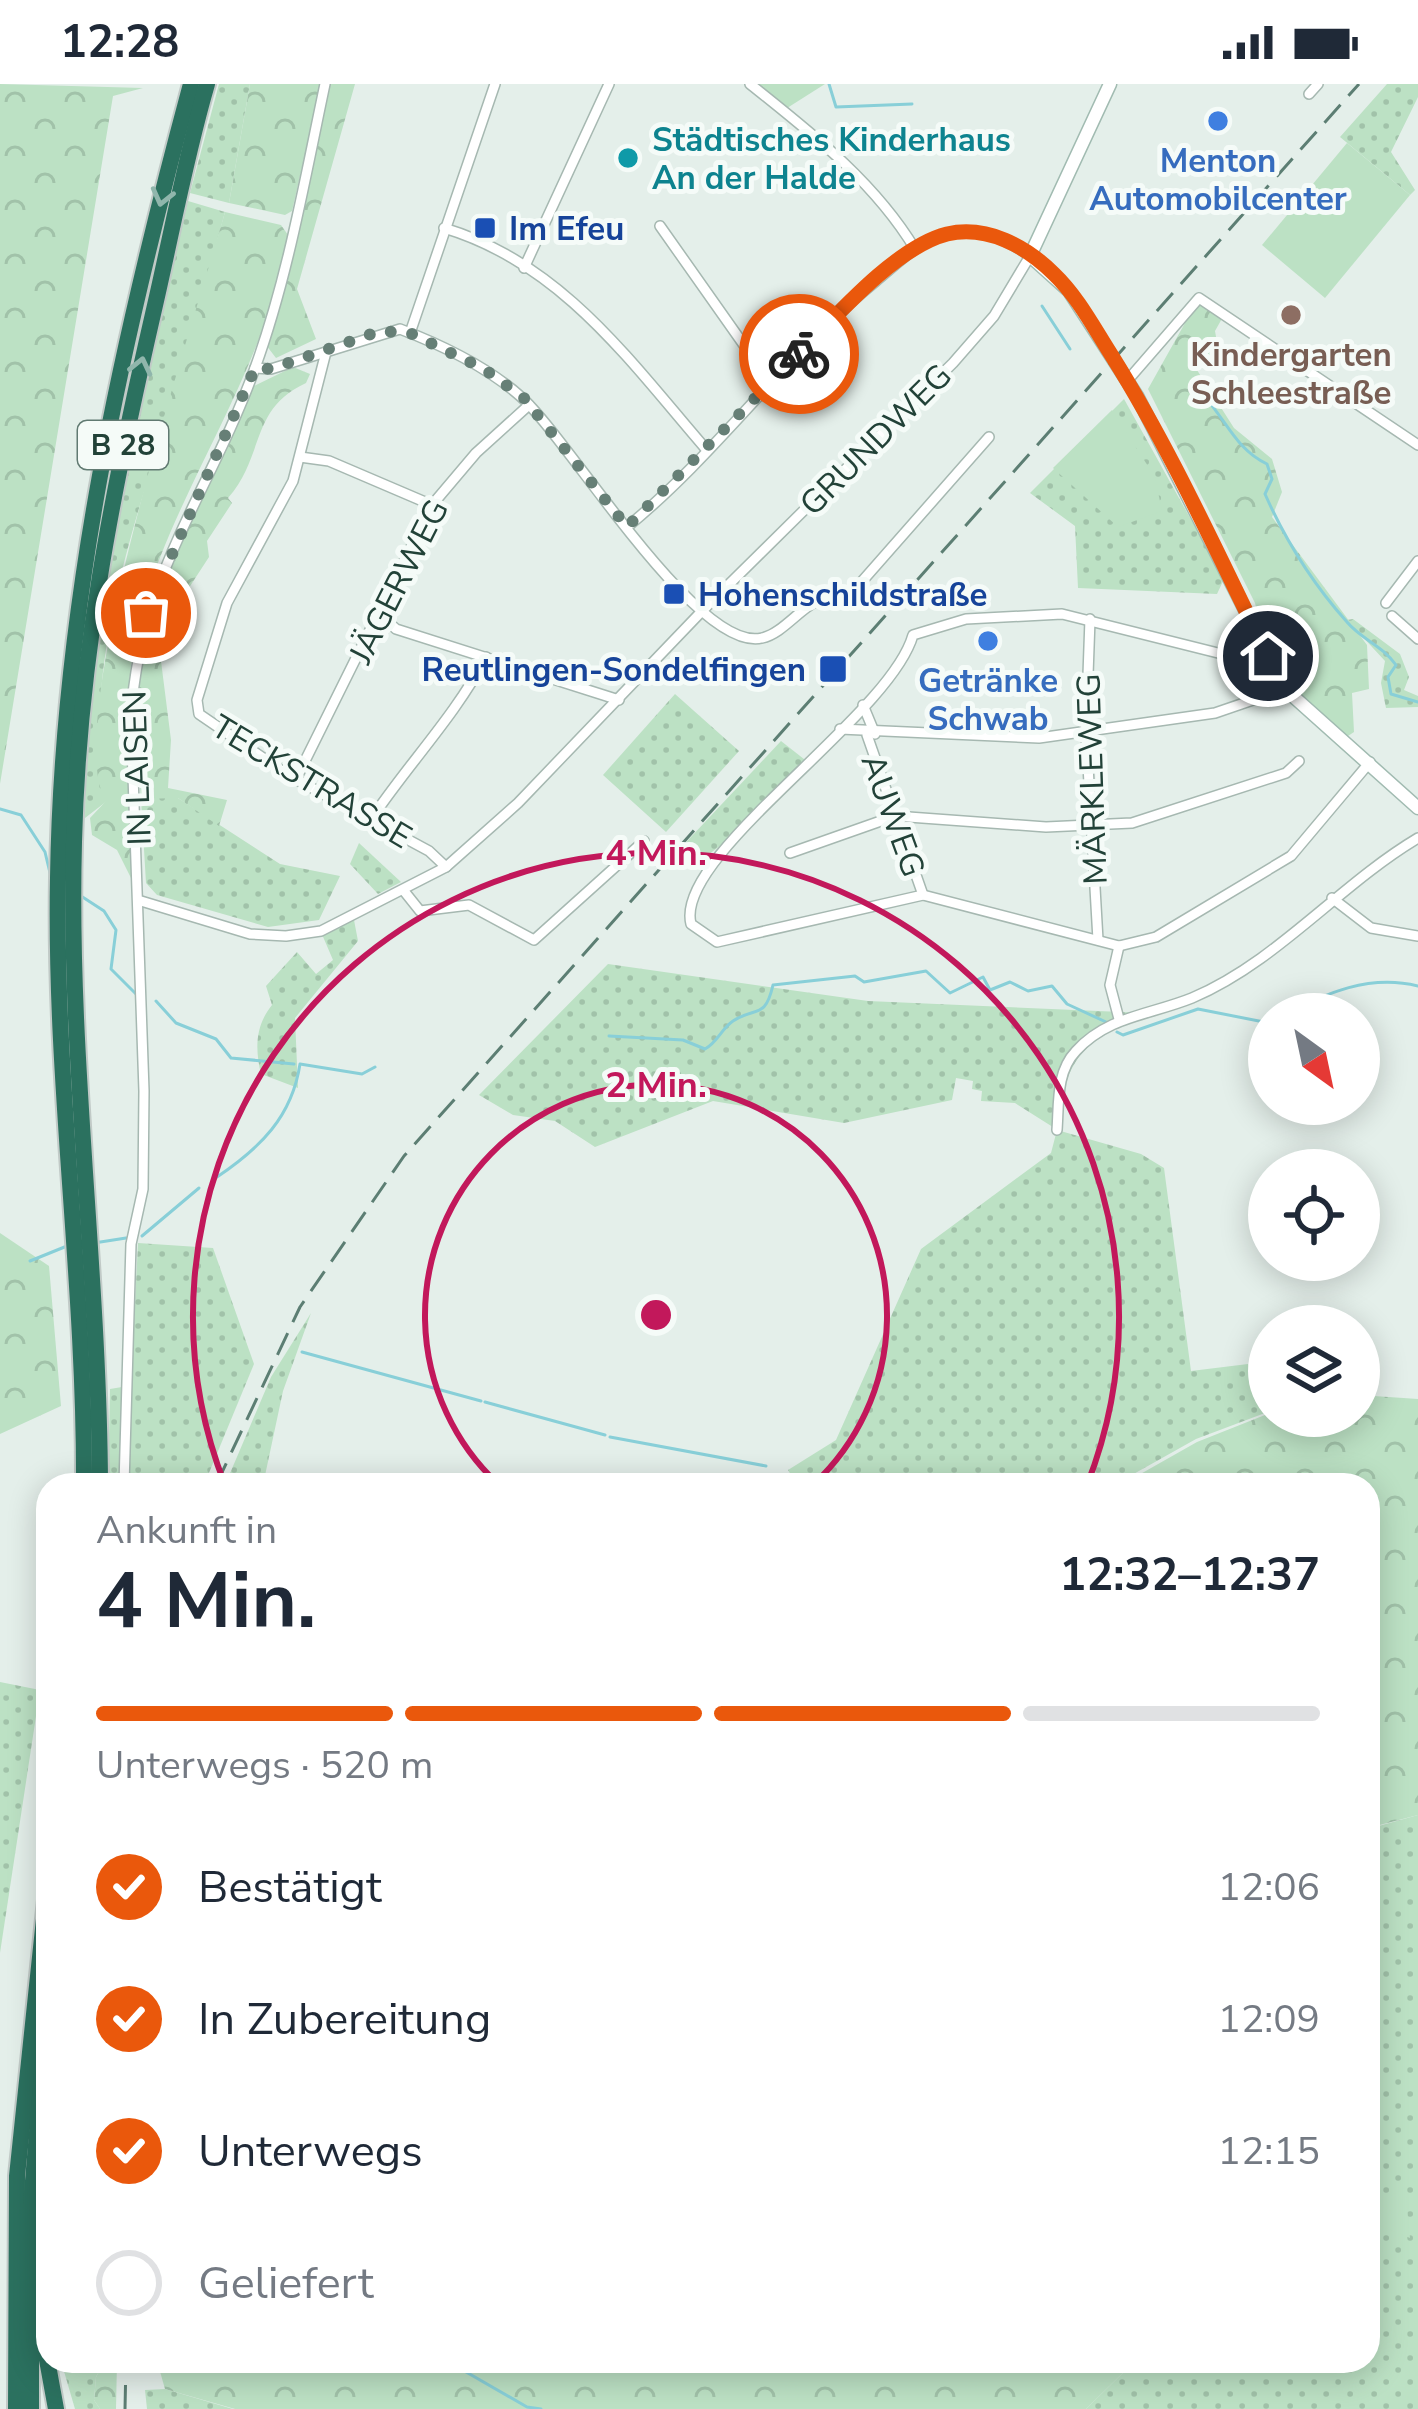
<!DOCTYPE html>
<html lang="de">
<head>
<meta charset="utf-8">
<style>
  :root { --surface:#fff; --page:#f6f6f7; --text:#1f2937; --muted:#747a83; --line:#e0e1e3; --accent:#ea580c }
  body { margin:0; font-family:"Nunito Sans",sans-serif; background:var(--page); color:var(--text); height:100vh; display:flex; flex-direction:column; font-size:45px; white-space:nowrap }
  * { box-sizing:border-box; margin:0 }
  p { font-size:39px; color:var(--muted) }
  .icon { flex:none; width:66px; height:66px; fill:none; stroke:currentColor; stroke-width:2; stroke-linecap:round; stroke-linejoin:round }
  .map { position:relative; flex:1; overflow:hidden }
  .panel { position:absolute; left:36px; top:1389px; width:1344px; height:900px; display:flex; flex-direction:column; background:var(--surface); border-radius:36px; box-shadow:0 6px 30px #0003 }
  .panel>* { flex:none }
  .needle { width:78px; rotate:147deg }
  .controls { position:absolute; left:1248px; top:909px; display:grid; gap:24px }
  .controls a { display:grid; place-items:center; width:132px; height:132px; border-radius:50%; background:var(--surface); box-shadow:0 6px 30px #0003; font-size:60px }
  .pin { position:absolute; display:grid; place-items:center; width:102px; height:102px; color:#fff; margin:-51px; border:6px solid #fff; border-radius:50%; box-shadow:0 3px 12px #0007 }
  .courier { position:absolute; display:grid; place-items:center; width:120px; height:120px; margin:-60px; border:9px solid #ea580c; border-radius:50%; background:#fff; color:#222; box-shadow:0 3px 15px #0007 }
  .overview em { font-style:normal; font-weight:700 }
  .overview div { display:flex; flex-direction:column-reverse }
  .overview { display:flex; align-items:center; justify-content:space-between; height:204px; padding:0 60px }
  h1 { font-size:78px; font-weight:700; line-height:90px }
  .bar { display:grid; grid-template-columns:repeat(4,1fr); gap:18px 12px; align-content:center; height:144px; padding:0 60px }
  .bar i { height:15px; border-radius:9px; background:var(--line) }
  .bar .active { background:var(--accent) }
  .bar p { grid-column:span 4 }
  ol { padding:0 60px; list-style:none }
  li { display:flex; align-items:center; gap:36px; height:132px }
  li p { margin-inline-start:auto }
  li .icon { padding:12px; border-radius:50%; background:var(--accent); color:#fff; stroke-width:4 }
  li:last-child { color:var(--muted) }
  li i { width:66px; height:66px; border:6px solid var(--line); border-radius:50% }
  .status { display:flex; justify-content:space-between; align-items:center; height:84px; padding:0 60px; background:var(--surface); direction:ltr }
  .status svg { height:33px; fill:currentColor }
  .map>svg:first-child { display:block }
  .grass { fill:url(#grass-dots) }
  .forest { fill:url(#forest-crowns) }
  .park { fill:#bce1c4 }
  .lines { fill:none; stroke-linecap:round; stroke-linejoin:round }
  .stream { stroke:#88cfd8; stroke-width:3 }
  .street-casing { stroke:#a6b8b1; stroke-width:12 }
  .secondary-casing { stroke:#a1bbb1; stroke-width:15 }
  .highway-casing { stroke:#c1cac7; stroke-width:20 }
  .street { stroke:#fff; stroke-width:9 }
  .secondary { stroke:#fff; stroke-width:12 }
  .highway { stroke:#2b715f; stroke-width:16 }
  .rail { stroke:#5c7e73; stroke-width:3; stroke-dasharray:24 12; stroke-linecap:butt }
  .oneway { stroke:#90b6ac }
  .done { stroke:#667f76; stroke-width:12; stroke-dasharray:0 21.6 }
  .route { stroke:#ea580c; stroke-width:15 }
  .ring { fill:none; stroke:#c2185b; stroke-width:6 }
  .shop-dot { fill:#3f7fe0; stroke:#f5fbf8; stroke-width:4.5 }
  .culture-dot { fill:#0f9aa8; stroke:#f5fbf8; stroke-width:4.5 }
  .transit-dot { fill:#1a4fb4; stroke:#f5fbf8; stroke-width:4.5 }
  .education-dot { fill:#8d6e63; stroke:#f5fbf8; stroke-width:4.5 }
  .labels { text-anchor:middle; stroke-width:10; stroke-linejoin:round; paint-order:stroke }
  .shield { fill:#f5fbf8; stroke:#617a72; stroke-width:3 }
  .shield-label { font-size:30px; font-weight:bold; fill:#224238 }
  .culture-label { font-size:33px; font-weight:bold; fill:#0d838f; stroke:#f5fbf8; text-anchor:start }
  .shop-label { font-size:33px; font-weight:bold; fill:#366cbe; stroke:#f5fbf8 }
  .transit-label { font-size:33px; font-weight:bold; fill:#164399; stroke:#f5fbf8; text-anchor:start }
  .education-label { font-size:33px; font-weight:bold; fill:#785e54; stroke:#f5fbf8 }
  .street-label { font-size:33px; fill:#224238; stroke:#f5fbf8 }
  .centre { fill:#c2185b; stroke:#f5fbf8; stroke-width:6 }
  .ring-label { font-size:36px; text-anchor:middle; font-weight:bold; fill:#c2185b; stroke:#f5fbf8; stroke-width:10; stroke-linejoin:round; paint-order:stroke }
</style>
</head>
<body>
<div class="status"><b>12:28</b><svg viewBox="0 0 49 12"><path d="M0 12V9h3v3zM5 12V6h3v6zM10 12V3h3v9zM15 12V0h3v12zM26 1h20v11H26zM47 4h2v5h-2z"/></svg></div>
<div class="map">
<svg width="1418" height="2325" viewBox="0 0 1418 2325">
  <defs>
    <pattern id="grass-dots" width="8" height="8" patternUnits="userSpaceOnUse" patternTransform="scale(3)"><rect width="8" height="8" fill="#bce1c4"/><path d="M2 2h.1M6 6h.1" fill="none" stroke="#a1c2a9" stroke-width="1.8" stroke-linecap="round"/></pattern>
    <pattern id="forest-crowns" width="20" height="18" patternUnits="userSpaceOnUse" patternTransform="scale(3)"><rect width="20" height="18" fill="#bce1c4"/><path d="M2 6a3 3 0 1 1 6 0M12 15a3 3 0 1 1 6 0" fill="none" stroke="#a1c2a9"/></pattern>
  </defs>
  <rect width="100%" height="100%" fill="#e4efea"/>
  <g class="grass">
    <path d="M219 0H250L229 119 190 109Z"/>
    <path d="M1387 0H1418V13L1391 68 1415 106 1410 111 1340 53Z"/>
    <path d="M188 117 225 128C209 187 193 246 176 305 138 429 79 588 107 717L85 734C86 524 139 319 188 117Z"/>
    <path d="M1124 315 1224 495 1217 510 1078 504 1075 442 1030 409Z"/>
    <path d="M1353 535 1400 570 1409 593 1404 606 1418 612V623L1386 624 1381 599 1385 577 1347 536Z"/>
    <path d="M675 610 739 667 666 748 603 691Z"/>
    <path d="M781 657 809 679 738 748 691 784 675 770Z"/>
    <path d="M154 711 178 714 280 780 340 792 319 836 268 843 157 811 146 799 141 715Z"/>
    <path d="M359 759 401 798 378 810 350 780Z"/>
    <path d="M354 836 358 857 295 934 298 1004 261 990C255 965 255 942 272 921L266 902 297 868 316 890 333 876 321 848Z"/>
    <path d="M608 880 868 917 1145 929C1079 962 1068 971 1056 1045L1015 1019 981 1017 982 1007 972 1005 973 997 956 994 952 1016 844 1039 713 1017 595 1063 555 1037 513 1031 479 1011Z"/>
    <path d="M1057 1046 1141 1070 1164 1084 1191 1287 1248 1280 1265 1329 1196 1355 1114 1401H797L788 1386 836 1356 921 1165 1051 1069Z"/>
    <path d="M138 1159 213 1164 254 1280 204 1401H126Z"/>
    <path d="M311 1229 283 1307 263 1401H225L271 1293Z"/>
    <path d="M122 1303 121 1401H108L110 1305Z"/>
    <path d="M0 1598 40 1606 0 1869Z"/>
    <path d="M1418 1731V2325H1086L1135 2277H1368V1745Z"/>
    <path d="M48 2034V2266L41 2160Z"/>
    <path d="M61 2277H105L96 2293 94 2316 100 2325H75Z"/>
    <path d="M165 2305 233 2325H147L145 2306Z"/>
  </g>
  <g class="forest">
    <path d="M0 0 143 4 113 12 0 700Z"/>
    <path d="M250 0H321L292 127 285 131 229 119Z"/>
    <path d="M327 0H355L297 205 316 255 276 274 266 261Z"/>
    <path d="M225 128 281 141 288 151C267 285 179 398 142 526 117 613 131 711 134 800L117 766 92 751 90 734 106 717C58 642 198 226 225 128Z"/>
    <path d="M1199 214 1224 231 1215 247 1218 264 1197 286 1234 344 1272 375 1282 408 1272 433 1367 561 1369 605 1352 609 1354 648 1342 656 1317 639 1268 572 1255 519 1148 305Z"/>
    <path d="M293 283 310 290 306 299C249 325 265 373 228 414L232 419 207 457 209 473 168 536 175 550 161 577 171 656 168 704 227 716 219 742 178 714 141 715 135 630 140 577 172 467 252 303Z"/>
    <path d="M0 1149 49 1182 61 1322 0 1350Z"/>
    <path d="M1359 1311 1418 1315V1731L1368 1744V1401H1121L1197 1358 1265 1331 1359 1332Z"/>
    <path d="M105 2277H117L116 2325H100L94 2316 96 2293Z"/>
    <path d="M157 2277H1135L1086 2325H235L165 2305Z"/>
  </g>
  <g class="park">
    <path d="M749 0H825L784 26Z"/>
    <path d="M1347 59 1410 111 1325 214 1262 161Z"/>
    <path d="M1112 326 1155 393 1162 427 1118 443 1053 384Z"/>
    <path d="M1405 2103 1410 2154 1368 2137V2126Z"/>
  </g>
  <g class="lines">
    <g class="stream">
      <path d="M829 0 836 23 912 20"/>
      <path d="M1042 222 1070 265"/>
      <path d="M1190 301C1223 323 1230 363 1267 380L1272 395 1265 410C1285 455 1313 500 1347 538 1362 556 1382 561 1396 581L1388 593 1391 610 1418 618"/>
      <path d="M0 725 21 731 45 768 50 789"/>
      <path d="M81 812 104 827 116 846 111 885 138 912"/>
      <path d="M156 917 176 939 216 955 231 974 294 980"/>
      <path d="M1287 930C1326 909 1369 890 1418 902"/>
      <path d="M1117 948 1123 951 1198 925 1269 939"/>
      <path d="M609 952 683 956 705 965C718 958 721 945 733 937 756 922 765 936 773 901L855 892 864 898 926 887 950 909 983 893 990 906 1010 898 1028 907 1052 902 1067 920 1106 938"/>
      <path d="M217 1093C260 1064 292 1033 300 980L362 990 375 983"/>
      <path d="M142 1152 199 1104"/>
      <path d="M94 1159 126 1154"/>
      <path d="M30 1177 67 1162"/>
      <path d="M302 1268 481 1317"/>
      <path d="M485 1318 605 1351"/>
      <path d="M610 1353 766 1382"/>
      <path d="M447 2277 527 2323 541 2325"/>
    </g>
    <g class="street-casing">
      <g id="street">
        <path d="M750 0C810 48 874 97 915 165"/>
        <path d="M1309 10 1318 0"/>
        <path d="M660 142 770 298"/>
        <path d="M444 144C561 179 629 276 705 364"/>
        <path d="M524 184 609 0"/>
        <path d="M410 249 495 0"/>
        <path d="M326 268 293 397 227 519 197 616 199 630 288 691 429 767 446 783"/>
        <path d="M255 284 271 285 400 245C442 261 486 282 520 312 567 352 697 570 762 554 781 550 798 527 815 518 826 511 838 514 850 511L989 353"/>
        <path d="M1127 297 1199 214 1418 361"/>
        <path d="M300 373 329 377 432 421"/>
        <path d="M1386 519 1418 477"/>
        <path d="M380 531 396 545 619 616"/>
        <path d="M1392 532 1418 555"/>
        <path d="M1090 535 1086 647 1098 856"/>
        <path d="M1268 572 1242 575 1062 530 966 535 913 551C890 633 673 771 691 840L717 858 923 811 1119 862 1156 853 1291 772 1370 678"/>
        <path d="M863 621 875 650"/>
        <path d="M840 645 1039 654 1215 629 1285 605"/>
        <path d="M867 651 923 811"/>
        <path d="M296 695 432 421 476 369 529 321"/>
        <path d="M372 734C409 679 455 632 486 573"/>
        <path d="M790 769 895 732 1046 743 1132 739 1286 689 1299 677"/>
        <path d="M404 807 420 827 469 821 534 856 644 757"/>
        <path d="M1332 814 1371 844 1418 852"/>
        <path d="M141 817 250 850 286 852 321 847 446 783 518 719 703 526 953 279 994 232 1030 172C1005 154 976 141 944 151 918 158 897 180 876 197 786 270 717 370 627 443"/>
        <path d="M1119 935 1110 901 1119 862"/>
        <path d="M1057 1046C1059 1019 1056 988 1076 967 1108 932 1150 931 1192 914 1277 878 1339 801 1418 754"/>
        <path d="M124 1401 131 1160 143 1105 144 1007 131 634C139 491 209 411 255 284 288 193 305 94 325 0"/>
      </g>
    </g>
    <g class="secondary-casing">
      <path id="secondary" d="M1110 0 1030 172 1069 207 1137 312 1285 605 1418 724"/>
    </g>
    <g class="highway-casing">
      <g id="highway">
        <path d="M84 1401C85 1198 54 997 58 794 62 523 121 260 191 0"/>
        <path d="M100 1401C99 1186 68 972 74 758 78 578 113 404 153 230 171 153 185 75 207 0"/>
        <path d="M39 2232 56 2325"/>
        <path d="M16 2325 17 2092 48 1797"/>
        <path d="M31 2325V2121L48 1917"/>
      </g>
    </g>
    <use href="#street" class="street"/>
    <use href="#secondary" class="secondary"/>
    <use href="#highway" class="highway"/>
    <g class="rail">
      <path d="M216 1401 300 1223 404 1072 1359 0"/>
      <path d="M125 2325 126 2277"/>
    </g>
  </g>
  <defs><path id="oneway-chevron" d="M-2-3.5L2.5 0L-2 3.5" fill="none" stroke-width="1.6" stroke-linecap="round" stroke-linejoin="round" transform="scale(3)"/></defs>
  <g class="oneway">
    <use href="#oneway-chevron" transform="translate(162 113) rotate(104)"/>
    <use href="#oneway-chevron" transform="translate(141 282) rotate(-77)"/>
  </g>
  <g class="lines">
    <path class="done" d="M146 529 255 284 271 285 380 247 410 249 484 285 524 314 627 443 799 270"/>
    <path class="route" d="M799 270C836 232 896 163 947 150 987 141 1026 162 1054 190 1078 213 1094 244 1112 272 1172 368 1218 471 1268 572"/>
  </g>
  <g class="ring">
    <path d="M498 1400A231 231 0 1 1 814 1400"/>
    <path d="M225 1401A463 463 0 1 1 1087 1401"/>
  </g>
  <g class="shop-dot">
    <circle cx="1218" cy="37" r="12"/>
    <circle cx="988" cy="557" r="12"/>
  </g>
  <circle class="culture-dot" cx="628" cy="74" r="12"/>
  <g class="transit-dot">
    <rect x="473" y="132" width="24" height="24" rx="6"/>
    <rect x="662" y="498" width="24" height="24" rx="6"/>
    <rect x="818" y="570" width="30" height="30" rx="6"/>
  </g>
  <circle class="education-dot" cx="1291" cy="231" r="12"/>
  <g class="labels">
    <rect class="shield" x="78" y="337" width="90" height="48" rx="9"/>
    <g class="shield-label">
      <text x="123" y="371">B 28</text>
    </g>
    <g class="culture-label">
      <text x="652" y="67">Städtisches Kinderhaus<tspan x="652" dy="38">An der Halde</tspan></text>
    </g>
    <g class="shop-label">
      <text x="1218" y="88">Menton<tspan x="1218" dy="38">Automobilcenter</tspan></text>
      <text x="988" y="608">Getränke<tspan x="988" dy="38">Schwab</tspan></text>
    </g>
    <g class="transit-label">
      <text x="509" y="156">Im Efeu</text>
      <text x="698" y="522">Hohenschildstraße</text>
      <text x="806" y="597" text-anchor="end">Reutlingen-Sondelfingen</text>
    </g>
    <g class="education-label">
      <text x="1291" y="282">Kindergarten<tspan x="1291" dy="38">Schleestraße</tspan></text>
    </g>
    <g class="street-label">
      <text transform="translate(875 355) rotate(-45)" y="12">GRUNDWEG</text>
      <text transform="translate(398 497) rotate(-63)" y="12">JÄGERWEG</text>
      <text transform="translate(136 684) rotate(-92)" y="12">IN LAISEN</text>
      <text transform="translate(1091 695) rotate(-92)" y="12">MÄRKLEWEG</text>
      <text transform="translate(312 697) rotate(31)" y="12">TECKSTRASSE</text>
      <text transform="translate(894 731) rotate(70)" y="12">AUWEG</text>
    </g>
  </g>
  <circle cx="656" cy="1231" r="18" class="centre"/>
  <g class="ring-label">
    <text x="656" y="781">4 Min.</text>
    <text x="656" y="1013">2 Min.</text>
  </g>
</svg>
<div class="controls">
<a><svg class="needle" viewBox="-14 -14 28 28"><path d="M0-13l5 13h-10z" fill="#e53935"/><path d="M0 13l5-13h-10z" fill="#747a83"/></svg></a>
<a><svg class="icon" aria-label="locate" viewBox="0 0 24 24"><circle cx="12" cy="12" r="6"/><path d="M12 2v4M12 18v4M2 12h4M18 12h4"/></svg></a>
<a><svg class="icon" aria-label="layers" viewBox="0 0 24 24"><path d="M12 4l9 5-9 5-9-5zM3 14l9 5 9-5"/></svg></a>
</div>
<div class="pin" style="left:146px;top:529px;background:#ea580c"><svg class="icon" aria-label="bag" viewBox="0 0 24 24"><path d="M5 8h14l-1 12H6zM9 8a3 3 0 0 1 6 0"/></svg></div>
<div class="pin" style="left:1268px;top:572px;background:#1f2937"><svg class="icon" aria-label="home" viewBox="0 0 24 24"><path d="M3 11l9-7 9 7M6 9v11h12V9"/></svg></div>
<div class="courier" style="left:799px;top:270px"><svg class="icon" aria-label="bike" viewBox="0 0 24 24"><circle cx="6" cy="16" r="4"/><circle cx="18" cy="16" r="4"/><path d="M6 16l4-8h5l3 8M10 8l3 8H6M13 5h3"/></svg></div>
<section class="panel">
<div class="overview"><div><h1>4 Min.</h1><p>Ankunft in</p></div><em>12:32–12:37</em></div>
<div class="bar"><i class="active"></i><i class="active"></i><i class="active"></i><i></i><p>Unterwegs · 520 m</p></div>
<ol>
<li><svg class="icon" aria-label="check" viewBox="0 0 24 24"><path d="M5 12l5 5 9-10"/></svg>Bestätigt<p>12:06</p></li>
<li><svg class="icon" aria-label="check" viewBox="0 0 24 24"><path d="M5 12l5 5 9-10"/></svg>In Zubereitung<p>12:09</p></li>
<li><svg class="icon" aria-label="check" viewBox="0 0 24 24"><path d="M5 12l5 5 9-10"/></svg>Unterwegs<p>12:15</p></li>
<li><i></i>Geliefert</li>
</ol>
</section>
</div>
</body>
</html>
